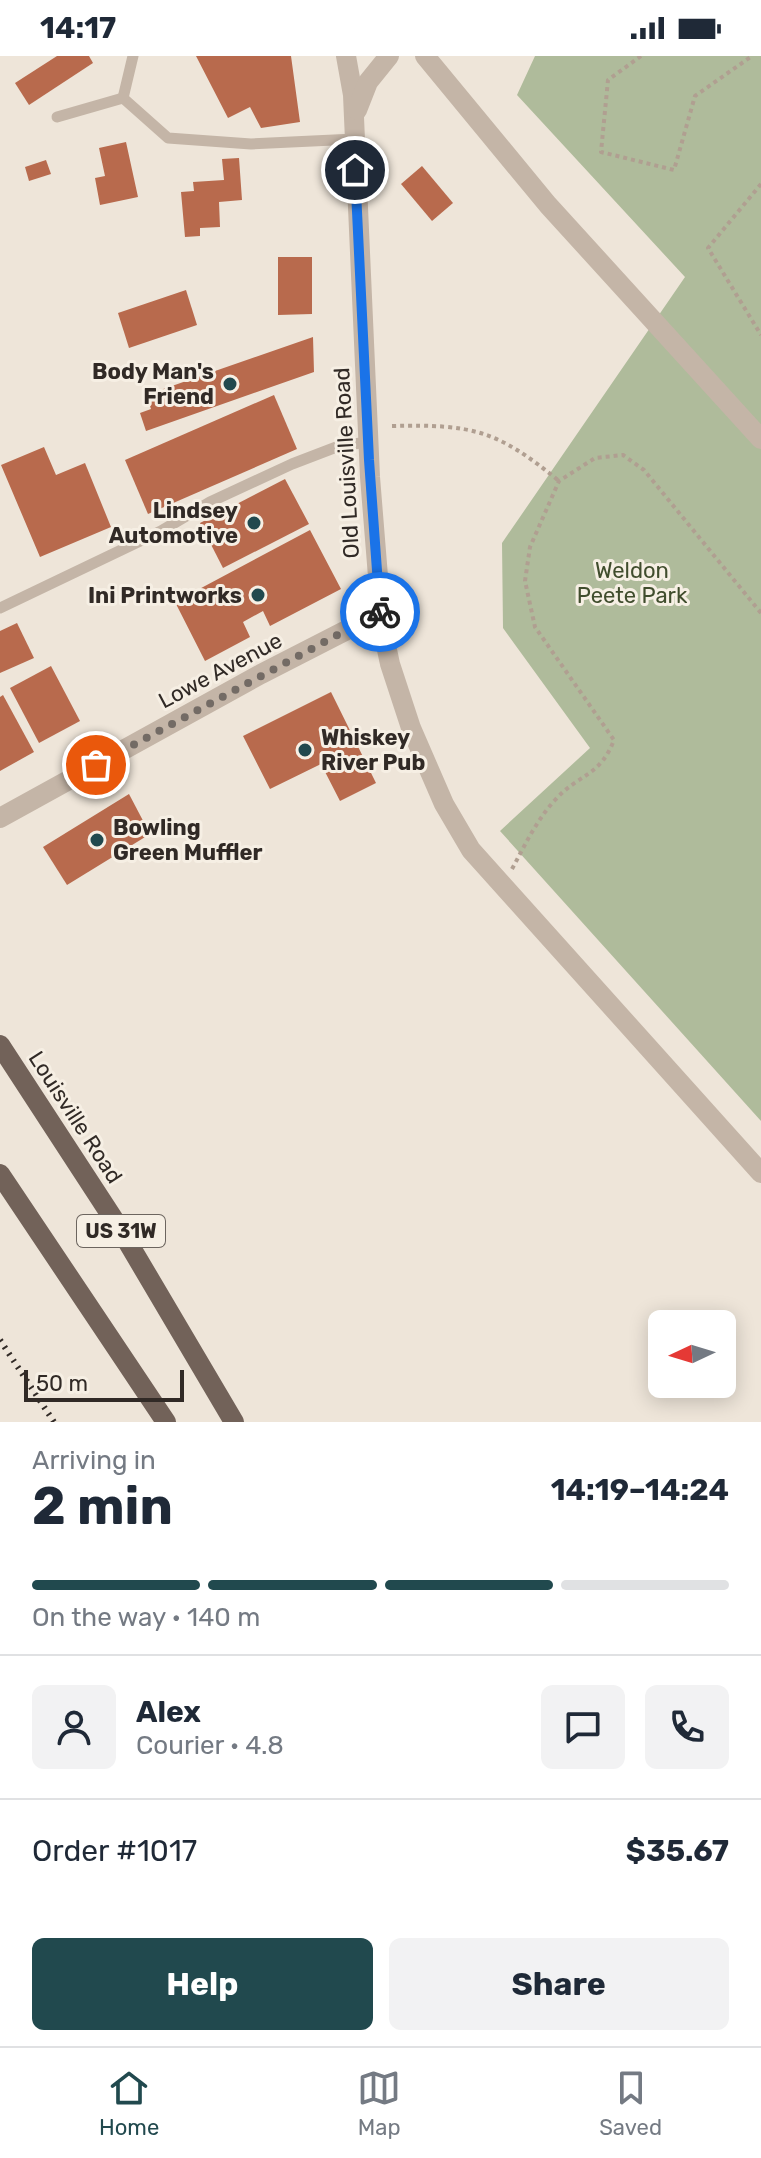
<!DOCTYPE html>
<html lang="en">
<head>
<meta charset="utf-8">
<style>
  :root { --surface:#fff; --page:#f2f2f3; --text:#1f2937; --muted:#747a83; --line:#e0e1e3; --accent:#21494e }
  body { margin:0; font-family:Rubik,sans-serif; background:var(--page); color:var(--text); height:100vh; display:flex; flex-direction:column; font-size:30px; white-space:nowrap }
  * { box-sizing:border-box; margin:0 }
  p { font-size:26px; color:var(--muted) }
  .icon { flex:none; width:44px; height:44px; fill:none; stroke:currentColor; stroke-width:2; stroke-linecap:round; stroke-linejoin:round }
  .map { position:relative; height:1366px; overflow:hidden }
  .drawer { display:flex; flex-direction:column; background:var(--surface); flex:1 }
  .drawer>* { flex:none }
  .needle { width:52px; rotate:266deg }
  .buttons { position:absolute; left:648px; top:1254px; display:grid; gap:16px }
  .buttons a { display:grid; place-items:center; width:88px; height:88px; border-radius:12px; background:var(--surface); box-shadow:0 4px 20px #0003; font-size:40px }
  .scale { position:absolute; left:24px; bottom:20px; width:160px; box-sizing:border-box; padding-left:8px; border:4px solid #312a26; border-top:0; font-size:22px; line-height:28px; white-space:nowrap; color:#312a26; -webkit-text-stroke:6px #f6efe4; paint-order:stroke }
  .pin { position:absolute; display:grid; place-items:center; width:68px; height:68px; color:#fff; margin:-34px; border:4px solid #fff; border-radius:50%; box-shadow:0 2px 8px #0007 }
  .courier { position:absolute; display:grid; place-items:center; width:80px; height:80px; margin:-40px; border:6px solid #1a73e8; border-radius:50%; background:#fff; color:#222; box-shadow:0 2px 10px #0007 }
  .summary em { font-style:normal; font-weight:700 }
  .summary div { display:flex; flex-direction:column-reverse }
  .summary { display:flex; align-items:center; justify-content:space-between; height:136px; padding:0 32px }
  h1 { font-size:52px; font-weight:700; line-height:60px }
  .bar { display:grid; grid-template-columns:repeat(4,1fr); gap:12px 8px; align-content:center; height:96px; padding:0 32px }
  .bar i { height:10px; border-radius:6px; background:var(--line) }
  .bar .active { background:var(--accent) }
  .bar p { grid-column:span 4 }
  .line { display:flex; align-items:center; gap:20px; padding:0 32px; border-top:2px solid var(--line) }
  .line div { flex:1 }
  .round { display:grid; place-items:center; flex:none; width:84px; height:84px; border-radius:12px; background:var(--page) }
  .button { display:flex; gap:16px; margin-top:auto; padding:16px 32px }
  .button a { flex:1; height:92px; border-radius:12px; background:var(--accent); color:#fff; font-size:32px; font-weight:700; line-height:92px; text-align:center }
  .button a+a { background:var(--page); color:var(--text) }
  .status { display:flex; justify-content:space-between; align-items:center; height:56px; padding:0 40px; background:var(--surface); direction:ltr }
  .status svg { height:22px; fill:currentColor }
  .tab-bar { display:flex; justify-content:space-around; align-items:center; height:112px; border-top:2px solid var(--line); background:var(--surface); font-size:22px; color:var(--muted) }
  .tab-bar a { display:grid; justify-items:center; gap:4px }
  .tab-bar .active { color:var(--accent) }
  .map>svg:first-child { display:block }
  .green { fill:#afbb9b }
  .building { fill:#b86a4d }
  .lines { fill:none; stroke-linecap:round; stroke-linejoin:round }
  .path { stroke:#b09f91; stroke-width:4; stroke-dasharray:4 4; stroke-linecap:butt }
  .service { stroke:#c4b5a7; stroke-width:11 }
  .minor { stroke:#c4b5a7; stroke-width:20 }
  .tertiary { stroke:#c4b5a7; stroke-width:20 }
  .primary { stroke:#726259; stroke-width:20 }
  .rail { stroke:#312a26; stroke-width:6; stroke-dasharray:2 6; stroke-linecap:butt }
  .done { stroke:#736b65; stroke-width:8; stroke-dasharray:0 14.4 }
  .route { stroke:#1a73e8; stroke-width:10 }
  .poi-dot { fill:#21494e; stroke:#f6efe4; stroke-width:3 }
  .labels { text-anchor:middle; stroke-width:6; stroke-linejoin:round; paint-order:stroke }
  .shield { fill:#f6efe4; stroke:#6c655f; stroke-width:2 }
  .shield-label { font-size:20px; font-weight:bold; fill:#312a26 }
  .poi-label { font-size:22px; font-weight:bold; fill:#312a26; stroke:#f6efe4; text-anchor:end }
  .street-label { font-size:22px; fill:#312a26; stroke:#f6efe4 }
  .park-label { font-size:22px; fill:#404d2d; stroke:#f6efe4 }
</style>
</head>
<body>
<div class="status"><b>14:17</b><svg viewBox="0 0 49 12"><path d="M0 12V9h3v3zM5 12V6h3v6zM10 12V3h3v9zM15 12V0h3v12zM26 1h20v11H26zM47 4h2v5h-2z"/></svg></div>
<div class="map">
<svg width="761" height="1366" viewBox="0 0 761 1366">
  <rect width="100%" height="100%" fill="#eee5d9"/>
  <path class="green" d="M535 0H761V1065L500 775 590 692 503 572 502 487 685 221 517 39Z"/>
  <g class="building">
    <path d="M57 0H89L93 7 29 49 15 27Z"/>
    <path d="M196 0H291L300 66 261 72 250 51 228 62Z"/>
    <path d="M126 86 138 141 100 149 95 122 105 120 99 92Z"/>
    <path d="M239 102 242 144 219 146 220 171 200 172V180L185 181 181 136 194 135 193 126 224 124 222 103Z"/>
    <path d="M46 104 51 118 29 125 25 111Z"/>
    <path d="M422 110 453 147 432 165 401 128Z"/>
    <path d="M278 201H312V258L278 259Z"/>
    <path d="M186 234 197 269 129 292 118 257Z"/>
    <path d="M313 281 314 316 146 375 140 357 151 353 146 339Z"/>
    <path d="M274 339 297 393 148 458 125 404Z"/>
    <path d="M44 391 56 419 85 407 111 471 40 501 1 409Z"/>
    <path d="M285 423 309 468 223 512 200 467Z"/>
    <path d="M310 474 341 533 270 570 263 555 243 566 250 581 205 605 175 546Z"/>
    <path d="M17 567 34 602 0 617V575Z"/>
    <path d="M51 610 80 665 39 687 10 632Z"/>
    <path d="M331 636 376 727 340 745 321 708 270 733 243 680Z"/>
    <path d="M3 639 34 696 0 715V641Z"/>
    <path d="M129 738 150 778 67 829 43 791Z"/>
  </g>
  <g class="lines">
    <g class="path">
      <path d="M641 0 608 24 601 96 674 114 695 40 752 0"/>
      <path d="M761 128 708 192 761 279"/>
      <path d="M392 370C472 368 497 374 559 425"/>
      <path d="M512 813C525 789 536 765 555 744 578 718 600 721 614 684L535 571 525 525 530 491 559 425 595 402 623 399 644 414 761 557"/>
    </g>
    <g class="service">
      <path d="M123 42 168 82 251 88 355 83"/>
      <path d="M123 42 133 0"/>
      <path d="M57 61 123 42"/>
      <path d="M0 552 161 475 210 446 292 408 339 390 368 386"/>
    </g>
    <g class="minor">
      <path d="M346 0 353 39 370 421 382 570 390 608 411 672 444 748 471 794 761 1117"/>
      <path d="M357 54 368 26 389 0"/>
      <path d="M0 762 261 618 380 557"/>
    </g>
    <path class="tertiary" d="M425 0 548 149 761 383"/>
    <g class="primary">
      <path d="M0 989 120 1173 234 1366"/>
      <path d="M0 1118 166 1366"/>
    </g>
    <path class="rail" d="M0 1284 54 1366"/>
  </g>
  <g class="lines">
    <path class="done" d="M96 709 380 556"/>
    <path class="route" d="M355 114 369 404 380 556"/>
  </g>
  <g class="poi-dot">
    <circle cx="230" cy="328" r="8"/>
    <circle cx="254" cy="467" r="8"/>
    <circle cx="258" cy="539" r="8"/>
    <circle cx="305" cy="694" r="8"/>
    <circle cx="97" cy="784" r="8"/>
  </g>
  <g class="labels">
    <rect class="shield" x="77" y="1159" width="88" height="32" rx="6"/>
    <g class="shield-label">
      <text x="121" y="1182">US 31W</text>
    </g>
    <g class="poi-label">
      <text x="214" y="323">Body Man's<tspan x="214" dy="25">Friend</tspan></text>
      <text x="238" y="462">Lindsey<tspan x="238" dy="25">Automotive</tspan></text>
      <text x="242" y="547">Ini Printworks</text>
      <text x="321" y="689" text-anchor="start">Whiskey<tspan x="321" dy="25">River Pub</tspan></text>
      <text x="113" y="779" text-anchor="start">Bowling<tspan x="113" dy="25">Green Muffler</tspan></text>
    </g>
    <g class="street-label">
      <text transform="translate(346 407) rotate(-93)" y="8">Old Louisville Road</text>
      <text transform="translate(220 614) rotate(-28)" y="8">Lowe Avenue</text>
      <text transform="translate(76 1061) rotate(57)" y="8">Louisville Road</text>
    </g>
    <g class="park-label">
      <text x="632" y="522">Weldon<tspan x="632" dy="25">Peete Park</tspan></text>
    </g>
  </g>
</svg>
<div class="buttons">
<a><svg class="needle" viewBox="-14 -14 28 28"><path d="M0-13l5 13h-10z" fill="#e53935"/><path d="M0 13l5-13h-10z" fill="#747a83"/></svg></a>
</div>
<div class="scale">50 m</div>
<div class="pin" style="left:96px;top:709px;background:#ea580c"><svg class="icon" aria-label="bag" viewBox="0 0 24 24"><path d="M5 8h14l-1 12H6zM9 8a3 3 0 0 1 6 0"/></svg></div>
<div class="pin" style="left:355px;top:114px;background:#1f2937"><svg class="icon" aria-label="home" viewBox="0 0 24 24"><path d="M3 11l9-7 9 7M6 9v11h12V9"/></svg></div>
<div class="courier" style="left:380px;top:556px"><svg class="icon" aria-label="bike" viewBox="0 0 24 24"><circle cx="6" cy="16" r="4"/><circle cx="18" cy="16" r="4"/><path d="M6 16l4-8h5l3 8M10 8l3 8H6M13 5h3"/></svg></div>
</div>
<section class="drawer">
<div class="summary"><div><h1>2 min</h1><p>Arriving in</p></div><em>14:19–14:24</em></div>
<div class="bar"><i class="active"></i><i class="active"></i><i class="active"></i><i></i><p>On the way · 140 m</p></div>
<div class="line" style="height:144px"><a class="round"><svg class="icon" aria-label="person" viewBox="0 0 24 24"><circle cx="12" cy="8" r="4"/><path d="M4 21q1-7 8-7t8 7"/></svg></a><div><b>Alex</b><p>Courier · 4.8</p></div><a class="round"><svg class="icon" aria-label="chat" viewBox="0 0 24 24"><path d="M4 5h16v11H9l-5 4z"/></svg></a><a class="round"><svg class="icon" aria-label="phone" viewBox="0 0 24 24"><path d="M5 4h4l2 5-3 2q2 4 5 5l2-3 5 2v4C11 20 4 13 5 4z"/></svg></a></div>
<div class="line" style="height:104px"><div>Order #1017</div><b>$35.67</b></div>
<div class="button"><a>Help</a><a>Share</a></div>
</section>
<nav class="tab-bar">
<a class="active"><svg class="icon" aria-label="home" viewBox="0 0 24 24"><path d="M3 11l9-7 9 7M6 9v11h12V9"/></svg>Home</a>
<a><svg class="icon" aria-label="map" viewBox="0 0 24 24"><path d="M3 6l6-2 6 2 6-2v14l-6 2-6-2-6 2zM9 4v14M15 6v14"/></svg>Map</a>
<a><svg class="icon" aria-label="saved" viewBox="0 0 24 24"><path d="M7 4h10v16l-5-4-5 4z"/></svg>Saved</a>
</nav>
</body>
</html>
